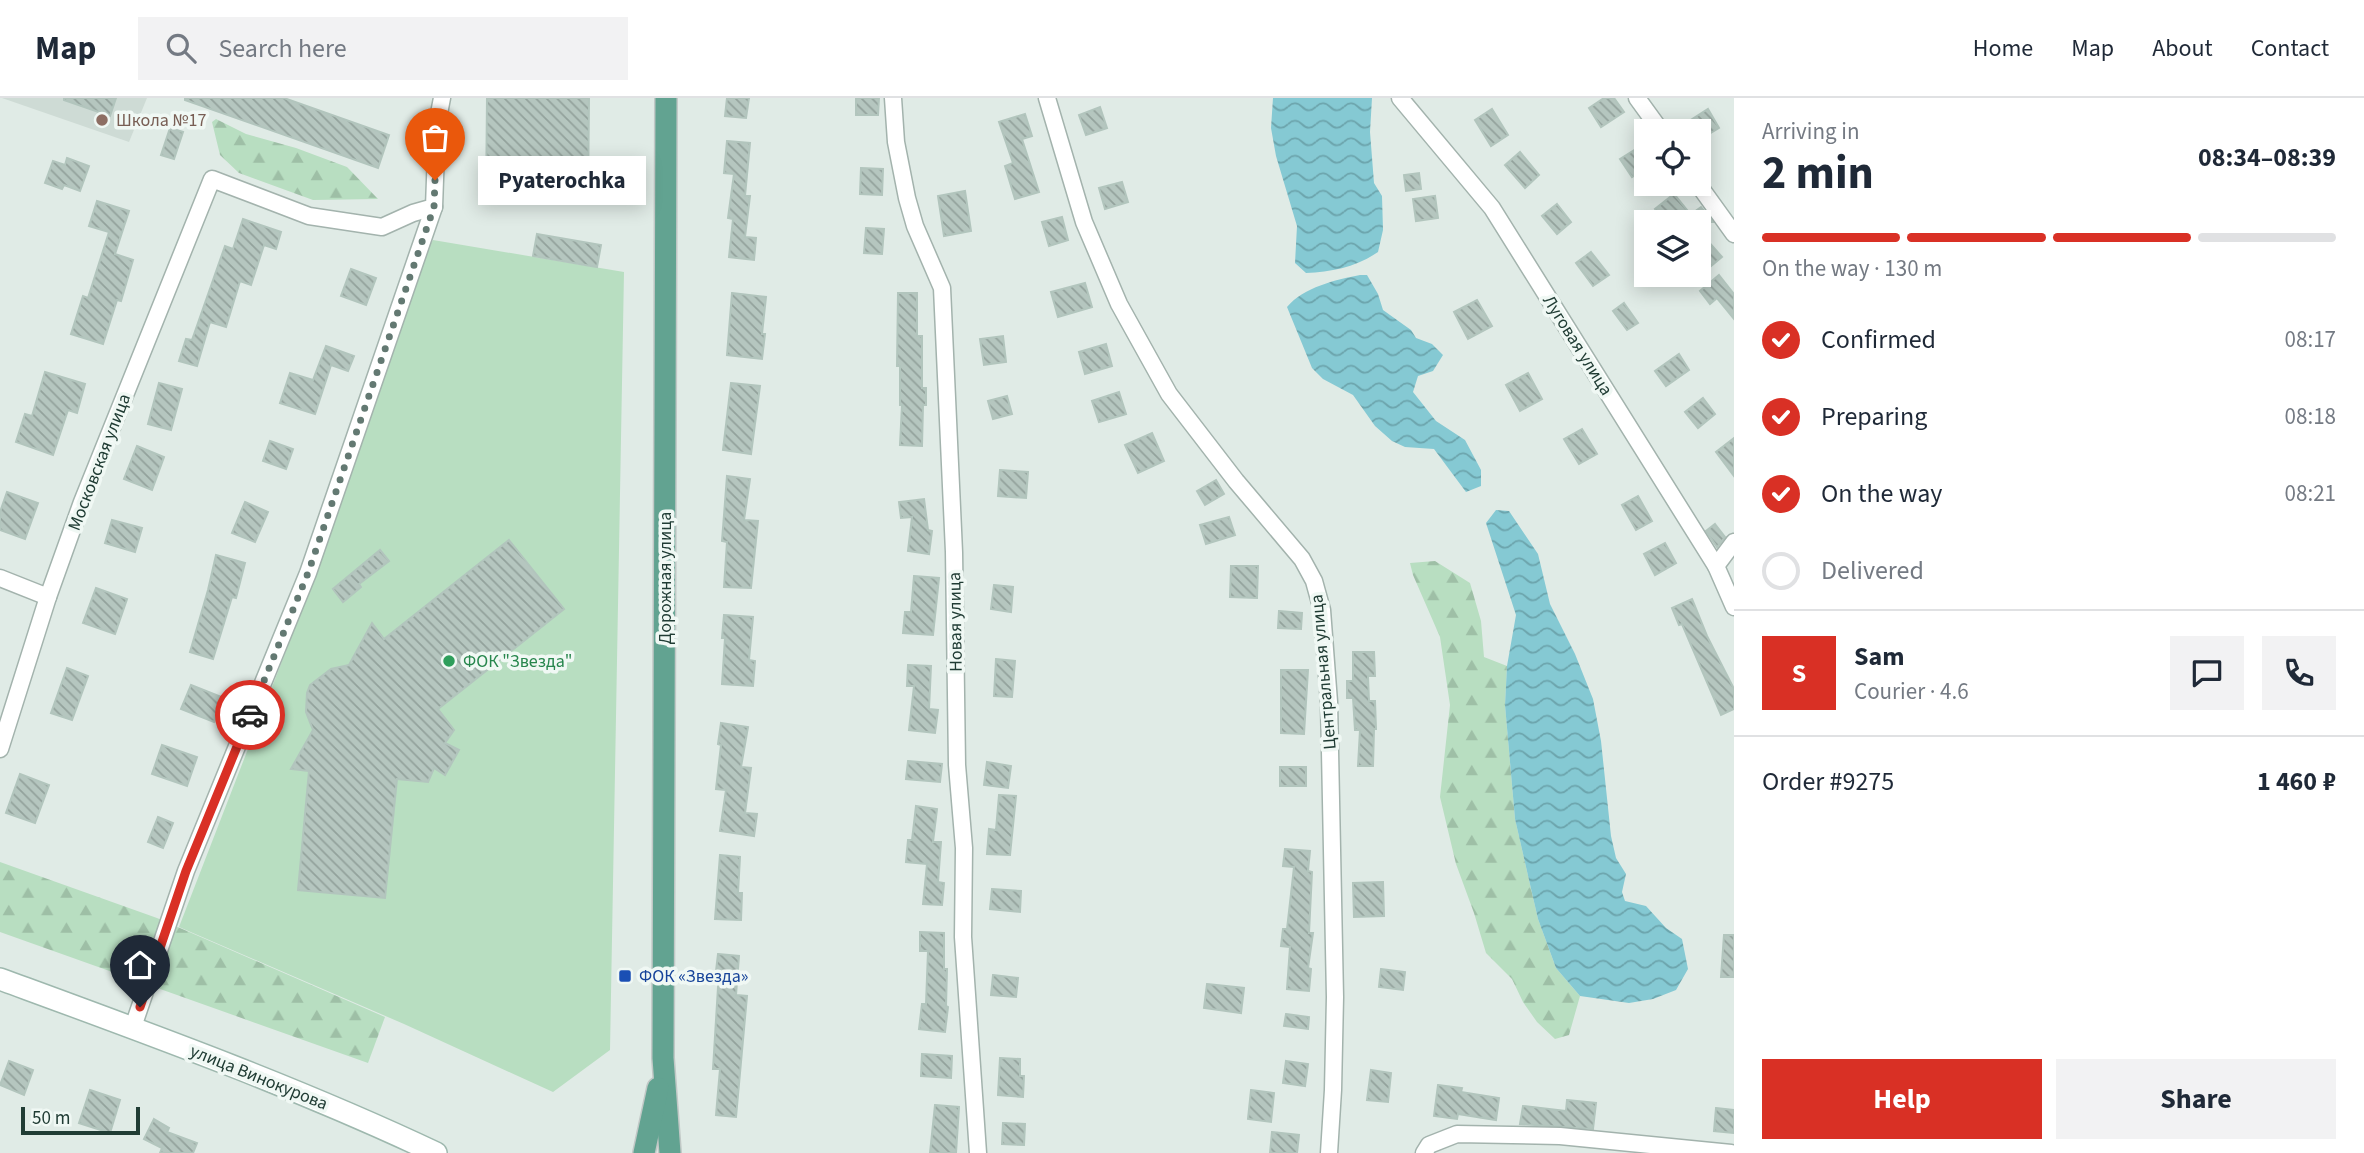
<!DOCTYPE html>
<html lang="en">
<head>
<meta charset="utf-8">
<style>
  :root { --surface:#fff; --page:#f2f2f3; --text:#1f2937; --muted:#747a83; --line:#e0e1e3; --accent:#d93025 }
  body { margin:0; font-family:"Source Sans 3",sans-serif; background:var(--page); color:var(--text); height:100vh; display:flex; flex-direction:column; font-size:26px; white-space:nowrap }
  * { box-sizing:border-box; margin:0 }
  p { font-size:23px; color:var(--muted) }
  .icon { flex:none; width:38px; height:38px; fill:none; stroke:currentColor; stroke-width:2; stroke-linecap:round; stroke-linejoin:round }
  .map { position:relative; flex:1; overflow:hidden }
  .sheet { display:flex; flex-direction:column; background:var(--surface); width:630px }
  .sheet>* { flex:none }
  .tools { position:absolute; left:1634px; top:21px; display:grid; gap:14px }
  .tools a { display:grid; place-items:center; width:77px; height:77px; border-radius:0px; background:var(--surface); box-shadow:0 4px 18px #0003; font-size:35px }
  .scale { position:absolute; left:21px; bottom:18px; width:119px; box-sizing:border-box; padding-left:7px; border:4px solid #203c34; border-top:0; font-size:19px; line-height:24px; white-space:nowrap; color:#203c34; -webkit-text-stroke:5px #f0f8f4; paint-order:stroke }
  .pin { position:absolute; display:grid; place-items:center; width:60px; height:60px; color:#fff; margin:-72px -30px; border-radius:50% 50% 50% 0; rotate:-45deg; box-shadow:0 0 7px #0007 }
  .pin .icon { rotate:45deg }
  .courier { position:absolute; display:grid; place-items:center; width:70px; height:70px; margin:-35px; border:5px solid #d93025; border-radius:50%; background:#fff; color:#222; box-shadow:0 2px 9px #0007 }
  .bubble { position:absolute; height:49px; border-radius:0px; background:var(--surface); box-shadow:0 4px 18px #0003; font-size:23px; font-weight:700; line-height:49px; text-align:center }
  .summary em { font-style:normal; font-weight:700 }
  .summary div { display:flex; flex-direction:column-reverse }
  .summary { display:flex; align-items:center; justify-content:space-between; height:119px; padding:0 28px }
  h1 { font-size:46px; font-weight:700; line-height:52px }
  .bar { display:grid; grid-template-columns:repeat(4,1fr); gap:10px 7px; align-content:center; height:84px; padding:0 28px }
  .bar i { height:9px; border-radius:5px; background:var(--line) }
  .bar .selected { background:var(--accent) }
  .bar p { grid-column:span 4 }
  .line { display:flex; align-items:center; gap:18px; padding:0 28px; border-top:2px solid var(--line) }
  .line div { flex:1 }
  .round { display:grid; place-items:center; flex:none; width:74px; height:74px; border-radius:0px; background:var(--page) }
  ol { padding:0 28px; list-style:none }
  li { display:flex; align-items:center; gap:21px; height:77px }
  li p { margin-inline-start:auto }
  li .icon { padding:7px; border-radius:50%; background:var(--accent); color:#fff; stroke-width:4 }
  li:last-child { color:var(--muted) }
  li i { width:38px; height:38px; border:4px solid var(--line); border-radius:50% }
  .cta { display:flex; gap:14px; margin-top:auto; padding:14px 28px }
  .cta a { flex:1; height:80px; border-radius:0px; background:var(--accent); color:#fff; font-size:28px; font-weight:700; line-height:80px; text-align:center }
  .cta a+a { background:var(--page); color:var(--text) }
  header { display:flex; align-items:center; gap:42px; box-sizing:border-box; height:98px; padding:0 35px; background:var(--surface); border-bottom:2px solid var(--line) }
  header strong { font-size:33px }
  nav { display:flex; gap:38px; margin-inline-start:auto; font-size:24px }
  .search { width:490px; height:63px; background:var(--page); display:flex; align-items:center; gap:18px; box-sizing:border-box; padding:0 24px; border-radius:0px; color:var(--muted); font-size:26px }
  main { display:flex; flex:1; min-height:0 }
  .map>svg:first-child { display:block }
  .built { fill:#cedbd5 }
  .forest { fill:url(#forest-firs) }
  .pitch { fill:#b8dec1 }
  .water { fill:url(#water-waves) }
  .building { fill:url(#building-back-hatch); stroke:#b2c5bd; stroke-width:2 }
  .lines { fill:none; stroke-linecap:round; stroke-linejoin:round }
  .street-casing { stroke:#a3b3ad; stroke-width:19 }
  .secondary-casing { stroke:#9eb8ae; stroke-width:24 }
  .primary-casing { stroke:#c1c8c6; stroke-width:24 }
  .street { stroke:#fff; stroke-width:16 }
  .secondary { stroke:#fff; stroke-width:21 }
  .primary { stroke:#62a391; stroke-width:21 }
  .done { stroke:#637972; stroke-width:7; stroke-dasharray:0 12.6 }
  .route { stroke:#d93025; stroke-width:9 }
  .education-dot { fill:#8d6e63; stroke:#f0f8f4; stroke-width:2.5 }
  .leisure-dot { fill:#2e9e5b; stroke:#f0f8f4; stroke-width:2.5 }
  .transit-dot { fill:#1a4fb4; stroke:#f0f8f4; stroke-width:2.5 }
  .labels { text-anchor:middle; stroke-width:7; stroke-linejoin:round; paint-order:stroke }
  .education-label { font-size:18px; fill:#785e54; stroke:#f0f8f4; text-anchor:start }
  .street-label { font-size:18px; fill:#203c34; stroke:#f0f8f4 }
  .leisure-label { font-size:18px; fill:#27864d; stroke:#f0f8f4; text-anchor:start }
  .transit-label { font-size:18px; fill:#164399; stroke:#f0f8f4; text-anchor:start }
</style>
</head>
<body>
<header>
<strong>Map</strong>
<div class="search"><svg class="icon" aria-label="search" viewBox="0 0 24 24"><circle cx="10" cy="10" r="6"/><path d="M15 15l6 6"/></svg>Search here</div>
<nav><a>Home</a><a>Map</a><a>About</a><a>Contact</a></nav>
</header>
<main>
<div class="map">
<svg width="1734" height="1055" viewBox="0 0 1734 1055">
  <defs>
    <pattern id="forest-firs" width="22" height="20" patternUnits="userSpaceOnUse" patternTransform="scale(1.75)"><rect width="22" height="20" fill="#b8dec1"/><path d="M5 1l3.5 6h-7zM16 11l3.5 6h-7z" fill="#9ebfa6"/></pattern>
    <pattern id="water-waves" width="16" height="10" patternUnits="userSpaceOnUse" patternTransform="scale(1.75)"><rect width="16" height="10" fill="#85c9d3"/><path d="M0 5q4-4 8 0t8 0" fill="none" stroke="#6ca4ac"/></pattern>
    <pattern id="building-back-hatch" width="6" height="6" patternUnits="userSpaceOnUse" patternTransform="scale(1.75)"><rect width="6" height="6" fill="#b5c6bf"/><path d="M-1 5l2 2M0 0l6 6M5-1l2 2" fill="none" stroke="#93a29c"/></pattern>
  </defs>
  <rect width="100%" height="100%" fill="#e0ebe6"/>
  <path class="built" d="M2 0H147L129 44Z"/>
  <g class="forest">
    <path d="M216 21 246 36 296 50 347 69 378 101 313 102 239 75 220 57 212 24Z"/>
    <path d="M1435 463 1470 485 1481 523 1484 559 1507 568 1505 607 1515 721 1538 821 1556 870 1580 898 1569 937 1555 941 1537 924 1523 904 1512 881 1486 855 1474 815 1456 766 1440 699 1450 607 1440 539 1413 477 1410 465Z"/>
    <path d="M0 764 157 820 385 919 368 965 0 834Z"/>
  </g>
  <path class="pitch" d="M433 142 624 174 610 952 553 994 404 926 179 829 315 478 428 150Z"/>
  <g class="water">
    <path d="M1273 0H1372L1370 34 1374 85 1382 98 1383 132 1378 154C1356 169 1332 174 1306 175L1295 165 1297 128 1276 58 1271 30Z"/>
    <path d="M1360 177H1367L1378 196 1383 212 1411 232 1416 240 1432 246 1443 257 1433 273 1418 278 1413 294 1436 323 1465 342 1481 372V388L1466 394 1434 351 1405 349 1392 343 1375 328 1353 297 1323 281 1312 270 1287 209C1304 189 1335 182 1360 177Z"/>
    <path d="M1496 412 1509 413 1538 456 1550 506 1575 556 1593 601 1601 643 1611 738 1616 760 1626 776 1622 794 1625 803 1646 808 1666 830 1682 841 1688 871 1676 892 1653 901 1629 905 1580 898 1556 870 1538 821 1515 721 1505 607 1507 568 1516 517 1486 425Z"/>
  </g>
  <g class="building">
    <path d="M64 0H116L110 18 64 2Z"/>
    <path d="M185 0H284L389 37 378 70 185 2Z"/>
    <path d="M487 0H589L588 104H486Z"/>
    <path d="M727 0H749L746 20 725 18Z"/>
    <path d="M856 0H879L878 17H856Z"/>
    <path d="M1604 0H1614L1624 14 1601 29 1589 10Z"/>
    <path d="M1100 9 1107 30 1086 37 1079 17Z"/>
    <path d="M1492 11 1508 37 1491 48 1475 22Z"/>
    <path d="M1708 11 1719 30 1699 42V33H1691L1686 25Z"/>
    <path d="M1025 16 1032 38 1022 41 1039 94 1015 101 1005 68 1013 65 999 24Z"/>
    <path d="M170 30 183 34 174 61 161 57Z"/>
    <path d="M727 43 750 45 745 98H750L745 139 756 140 754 162 729 159 733 121 728 120 734 76 724 75Z"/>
    <path d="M1647 44V69L1632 79 1620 61Z"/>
    <path d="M1520 54 1539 77 1525 90 1505 67Z"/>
    <path d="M67 60 89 68 80 93 64 87 62 91 45 85 53 63 65 67Z"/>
    <path d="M861 70 883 71 882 97 860 96Z"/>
    <path d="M1419 75 1421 91 1406 93 1404 77Z"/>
    <path d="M1122 84 1128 104 1105 111 1099 90Z"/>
    <path d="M965 93 971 133 944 138 938 98Z"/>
    <path d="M1674 96 1687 112 1670 124H1665L1655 111Z"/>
    <path d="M1435 98 1438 120 1416 123 1413 101Z"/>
    <path d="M97 103 129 113 115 156 133 162 121 203 117 202 103 246 71 236 83 198 88 200 109 134 89 128Z"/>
    <path d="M1557 106 1571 124 1557 136 1542 118Z"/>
    <path d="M1701 109 1713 124H1680Z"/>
    <path d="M1062 119 1068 142 1049 148 1042 124Z"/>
    <path d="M243 121 281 134 276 151 264 147 251 187 240 183 226 229 210 224 197 268 179 263 186 241 192 242 225 148 233 151Z"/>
    <path d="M866 130 884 131 882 156 864 155Z"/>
    <path d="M1699 133 1722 159 1705 173 1699 166Z"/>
    <path d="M537 136 601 147 597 169 533 158Z"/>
    <path d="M1591 154 1609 177 1593 188 1576 165Z"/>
    <path d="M351 171 376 180 366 207 341 198Z"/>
    <path d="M1719 177 1734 196V221L1717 200 1710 206 1700 193Z"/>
    <path d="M1085 185 1092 209 1058 219 1051 194Z"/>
    <path d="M732 195 766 199 762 236H765L762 261 727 257Z"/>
    <path d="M898 195H917V238H922V290H926V307H923L922 348 900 347 902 307H900V268H897Z"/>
    <path d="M1477 202 1492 228 1468 241 1454 214Z"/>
    <path d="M1624 205 1638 225 1627 232 1613 213Z"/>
    <path d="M1003 238 1006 264 984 267 980 241Z"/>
    <path d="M1106 246 1112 268 1085 276 1079 254Z"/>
    <path d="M326 248 354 258 348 273 331 267 315 316 280 305 290 275 313 282Z"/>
    <path d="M1679 256 1689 272 1666 288 1655 273Z"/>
    <path d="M45 274 85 286 77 315 68 312 53 357 16 344 25 316 32 318Z"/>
    <path d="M1528 275 1542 301 1520 313 1506 287Z"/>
    <path d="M159 285 182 291 171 332 148 326Z"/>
    <path d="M731 285 760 288 751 356 723 352Z"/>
    <path d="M1119 294 1126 316 1099 324 1092 303Z"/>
    <path d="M1007 298 1012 316 993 321 988 303Z"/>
    <path d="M1703 300 1715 316 1698 330 1685 314Z"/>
    <path d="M1582 331 1597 356 1579 366 1564 341Z"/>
    <path d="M1152 335 1164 363 1138 375 1125 347Z"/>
    <path d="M1734 340V378L1716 354Z"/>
    <path d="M270 343 293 351 286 371 263 363Z"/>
    <path d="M137 348 164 359 152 392 124 381Z"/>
    <path d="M1000 372 1028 374 1026 400 998 398Z"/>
    <path d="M727 378 750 381 744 422 758 423 751 490 724 489 727 444 722 443Z"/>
    <path d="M1216 382 1224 396 1205 407 1197 393Z"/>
    <path d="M7 394 38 405 25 441 0 432V414Z"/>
    <path d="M1638 398 1652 423 1636 432 1622 407Z"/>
    <path d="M924 401 928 432 932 433 929 456 908 453 912 419 901 420 899 404Z"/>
    <path d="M245 404 268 414 255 444 232 435Z"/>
    <path d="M1229 419 1235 437 1206 446 1200 427Z"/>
    <path d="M112 422 142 430 135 454 105 445Z"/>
    <path d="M1715 426 1725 439 1717 449 1706 433Z"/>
    <path d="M509 442 564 511 438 611 454 632 445 645 459 652 445 677 434 670 428 684 397 681 385 800 298 792 309 673 291 671 313 632 306 614 307 595 310 587 331 571 349 567 372 525 384 541Z"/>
    <path d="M1665 445 1676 465 1655 477 1644 456Z"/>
    <path d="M380 452 389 463 359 486 361 489 343 504 333 491Z"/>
    <path d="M216 457 245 465 236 500 232 499 213 561 190 554 208 492Z"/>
    <path d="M1231 468H1258L1257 500 1230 499Z"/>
    <path d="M914 478 939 480 933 537 903 535 905 514H911Z"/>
    <path d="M994 487 1013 489 1011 514 991 511Z"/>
    <path d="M96 490 127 501 115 536 83 525Z"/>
    <path d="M1692 501 1707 538 1734 591V611L1721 617 1682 526 1679 527 1672 510Z"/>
    <path d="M1279 513 1302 515 1301 531 1278 530Z"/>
    <path d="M724 517 753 519 749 562 755 563 753 588 722 586 725 540H722Z"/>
    <path d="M1353 554H1374L1375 578H1368L1369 603H1375L1376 631H1374L1373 668H1358L1360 632H1355L1353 600H1347V583H1353Z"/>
    <path d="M996 561 1015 563 1012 599 994 598Z"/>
    <path d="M908 567 931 568 929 611 938 612 935 635 909 632 914 588H907Z"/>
    <path d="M67 570 88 578 72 622 51 615Z"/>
    <path d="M1281 572H1308L1304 636 1281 635Z"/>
    <path d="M191 587 224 600 214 624 181 611Z"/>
    <path d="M721 625 748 629 741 669 751 670 745 715 757 716 754 738 720 733 726 692 716 691 721 647 718 646Z"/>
    <path d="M162 647 197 659 187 688 152 676Z"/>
    <path d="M908 663 942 666 940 684 906 681Z"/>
    <path d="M987 664 1011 668 1008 690 984 687Z"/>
    <rect x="1280" y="669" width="26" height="19"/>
    <path d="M20 676 49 687 35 725 6 715Z"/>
    <path d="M999 697 1016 698 1010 757 987 756 989 731 996 732Z"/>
    <path d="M916 708 937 711 933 744H941L938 784 944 785 942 807 923 806 927 766 906 764 908 742H912Z"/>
    <path d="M158 719 173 725 163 750 148 744Z"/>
    <path d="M1285 751 1310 753 1308 773 1312 774 1309 835H1313L1308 870 1311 871 1309 893 1287 891 1290 849 1281 848 1283 831H1287L1294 769 1283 768Z"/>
    <path d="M720 757 740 759 738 795H742L741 822 715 821Z"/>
    <path d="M1383 784 1384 818 1354 819 1353 785Z"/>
    <path d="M992 791 1021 793 1020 814 990 811Z"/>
    <path d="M920 834 944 835V871H947L946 908 948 909 945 934 919 931 922 906H926L928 853H920Z"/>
    <path d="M1724 837H1734V879H1721Z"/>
    <path d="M718 856 739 858 736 897 747 898 736 1019 716 1017 720 971H713L719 873H716Z"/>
    <path d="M1381 871 1405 874 1403 892 1379 889Z"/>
    <path d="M993 877 1018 880 1016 899 991 897Z"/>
    <path d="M1207 886 1244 890 1241 915 1204 910Z"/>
    <path d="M1286 916 1309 919 1308 931 1284 928Z"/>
    <path d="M922 956 952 958 951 980 921 978Z"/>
    <path d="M1000 960 1020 961V978H1024L1023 999 998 997Z"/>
    <path d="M9 963 33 972 24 997 0 987Z"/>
    <path d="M1286 963 1308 966 1305 988 1283 985Z"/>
    <path d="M1371 972 1391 975 1388 1004 1367 1002Z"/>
    <path d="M1438 987 1462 990 1461 994 1499 1000 1496 1022 1458 1016 1457 1021 1434 1018Z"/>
    <path d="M90 992 120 1002 110 1035 79 1025Z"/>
    <path d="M1251 992 1274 995 1271 1024 1248 1021Z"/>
    <path d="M1567 1002 1596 1005 1593 1031 1520 1026 1523 1008 1566 1013Z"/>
    <path d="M935 1007 959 1009 956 1055H930Z"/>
    <path d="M1716 1010 1734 1012V1035L1714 1033Z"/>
    <path d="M154 1021 169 1030 167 1034 197 1045 193 1055H160L162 1050 144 1041Z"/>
    <path d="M1003 1025 1025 1026 1024 1047 1002 1046Z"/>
    <path d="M1272 1034 1299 1037 1297 1055H1270Z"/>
  </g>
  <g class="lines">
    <g class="street-casing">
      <g id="street">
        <path d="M893 0 896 44 907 100 915 128 942 190 954 454 957 667 964 750 963 839 978 1055"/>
        <path d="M1047 0 1084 124 1119 206 1169 296 1236 383 1302 461 1314 483 1322 512 1329 604 1335 899 1333 992 1329 1055"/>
        <path d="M1400 0 1492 110 1716 468 1734 509"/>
        <path d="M1637 0 1661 33"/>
        <path d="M1698 86 1734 136"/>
        <path d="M1716 468 1734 444"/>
        <path d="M0 480 48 499"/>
        <path d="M0 651 48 499 82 404 212 81 309 118 382 129 413 115 434 109 437 26 442 0"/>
        <path d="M133 929 186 773 308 475 434 109"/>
        <path d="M1424 1055 1429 1047 1457 1036 1560 1038 1731 1055"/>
      </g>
    </g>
    <g class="secondary-casing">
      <path id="secondary" d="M0 881C147 935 294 988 436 1055"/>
    </g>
    <g class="primary-casing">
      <g id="primary">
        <path d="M666 0 663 960 670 1055"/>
        <path d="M644 1055 658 990"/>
      </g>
    </g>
    <use href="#street" class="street"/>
    <use href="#secondary" class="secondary"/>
    <use href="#primary" class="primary"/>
  </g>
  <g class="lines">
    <path class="done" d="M250 617 308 475 434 109 435 82"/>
    <path class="route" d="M140 909 186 773 250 617"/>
  </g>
  <circle class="education-dot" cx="102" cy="22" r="7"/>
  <circle class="leisure-dot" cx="449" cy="563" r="7"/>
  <rect class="transit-dot" x="618" y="871" width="14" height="14" rx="3.5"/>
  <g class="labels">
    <g class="education-label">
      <text x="116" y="28">Школа №17</text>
    </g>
    <g class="street-label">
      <text transform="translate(1578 247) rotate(58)" y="6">Луговая улица</text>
      <text transform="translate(99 364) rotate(-69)" y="6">Московская улица</text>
      <text transform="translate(665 480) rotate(-90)" y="6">Дорожная улица</text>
      <text transform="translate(955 524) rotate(-91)" y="6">Новая улица</text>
      <text transform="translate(1323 574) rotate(-95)" y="6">Центральная улица</text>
      <text transform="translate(259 979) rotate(22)" y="6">улица Винокурова</text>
    </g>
    <g class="leisure-label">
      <text x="463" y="569">ФОК "Звезда"</text>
    </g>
    <g class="transit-label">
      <text x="639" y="884">ФОК «Звезда»</text>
    </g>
  </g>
</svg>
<div class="tools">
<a><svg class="icon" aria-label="locate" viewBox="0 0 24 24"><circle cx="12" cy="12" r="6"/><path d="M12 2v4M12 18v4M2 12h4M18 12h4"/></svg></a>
<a><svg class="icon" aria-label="layers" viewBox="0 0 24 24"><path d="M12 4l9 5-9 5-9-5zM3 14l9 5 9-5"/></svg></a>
</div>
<div class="scale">50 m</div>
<div class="pin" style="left:435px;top:82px;background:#ea580c"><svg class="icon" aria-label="bag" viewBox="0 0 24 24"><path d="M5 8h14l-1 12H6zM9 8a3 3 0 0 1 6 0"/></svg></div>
<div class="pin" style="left:140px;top:909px;background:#1f2937"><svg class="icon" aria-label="home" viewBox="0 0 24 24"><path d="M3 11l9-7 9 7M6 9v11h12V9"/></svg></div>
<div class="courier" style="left:250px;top:617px"><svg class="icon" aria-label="car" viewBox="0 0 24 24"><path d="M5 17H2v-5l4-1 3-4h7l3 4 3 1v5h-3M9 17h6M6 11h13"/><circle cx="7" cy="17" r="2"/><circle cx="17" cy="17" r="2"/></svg></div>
<div class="bubble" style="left:478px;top:58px;width:168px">Pyaterochka</div>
</div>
<section class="sheet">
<div class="summary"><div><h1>2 min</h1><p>Arriving in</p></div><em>08:34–08:39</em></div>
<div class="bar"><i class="selected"></i><i class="selected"></i><i class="selected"></i><i></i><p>On the way · 130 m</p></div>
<ol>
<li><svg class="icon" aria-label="check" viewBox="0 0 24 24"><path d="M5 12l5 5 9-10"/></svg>Confirmed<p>08:17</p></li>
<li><svg class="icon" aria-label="check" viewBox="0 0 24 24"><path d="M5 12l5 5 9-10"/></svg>Preparing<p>08:18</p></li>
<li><svg class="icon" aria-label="check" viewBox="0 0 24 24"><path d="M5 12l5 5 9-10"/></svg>On the way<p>08:21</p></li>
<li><i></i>Delivered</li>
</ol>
<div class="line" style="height:126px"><b class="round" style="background:var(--accent);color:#fff">S</b><div><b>Sam</b><p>Courier · 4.6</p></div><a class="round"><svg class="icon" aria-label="chat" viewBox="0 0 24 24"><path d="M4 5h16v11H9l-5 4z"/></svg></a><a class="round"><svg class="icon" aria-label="phone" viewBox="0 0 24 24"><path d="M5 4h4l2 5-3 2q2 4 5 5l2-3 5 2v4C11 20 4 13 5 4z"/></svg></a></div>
<div class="line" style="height:91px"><div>Order #9275</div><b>1 460 ₽</b></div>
<div class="cta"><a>Help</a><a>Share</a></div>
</section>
</main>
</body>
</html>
